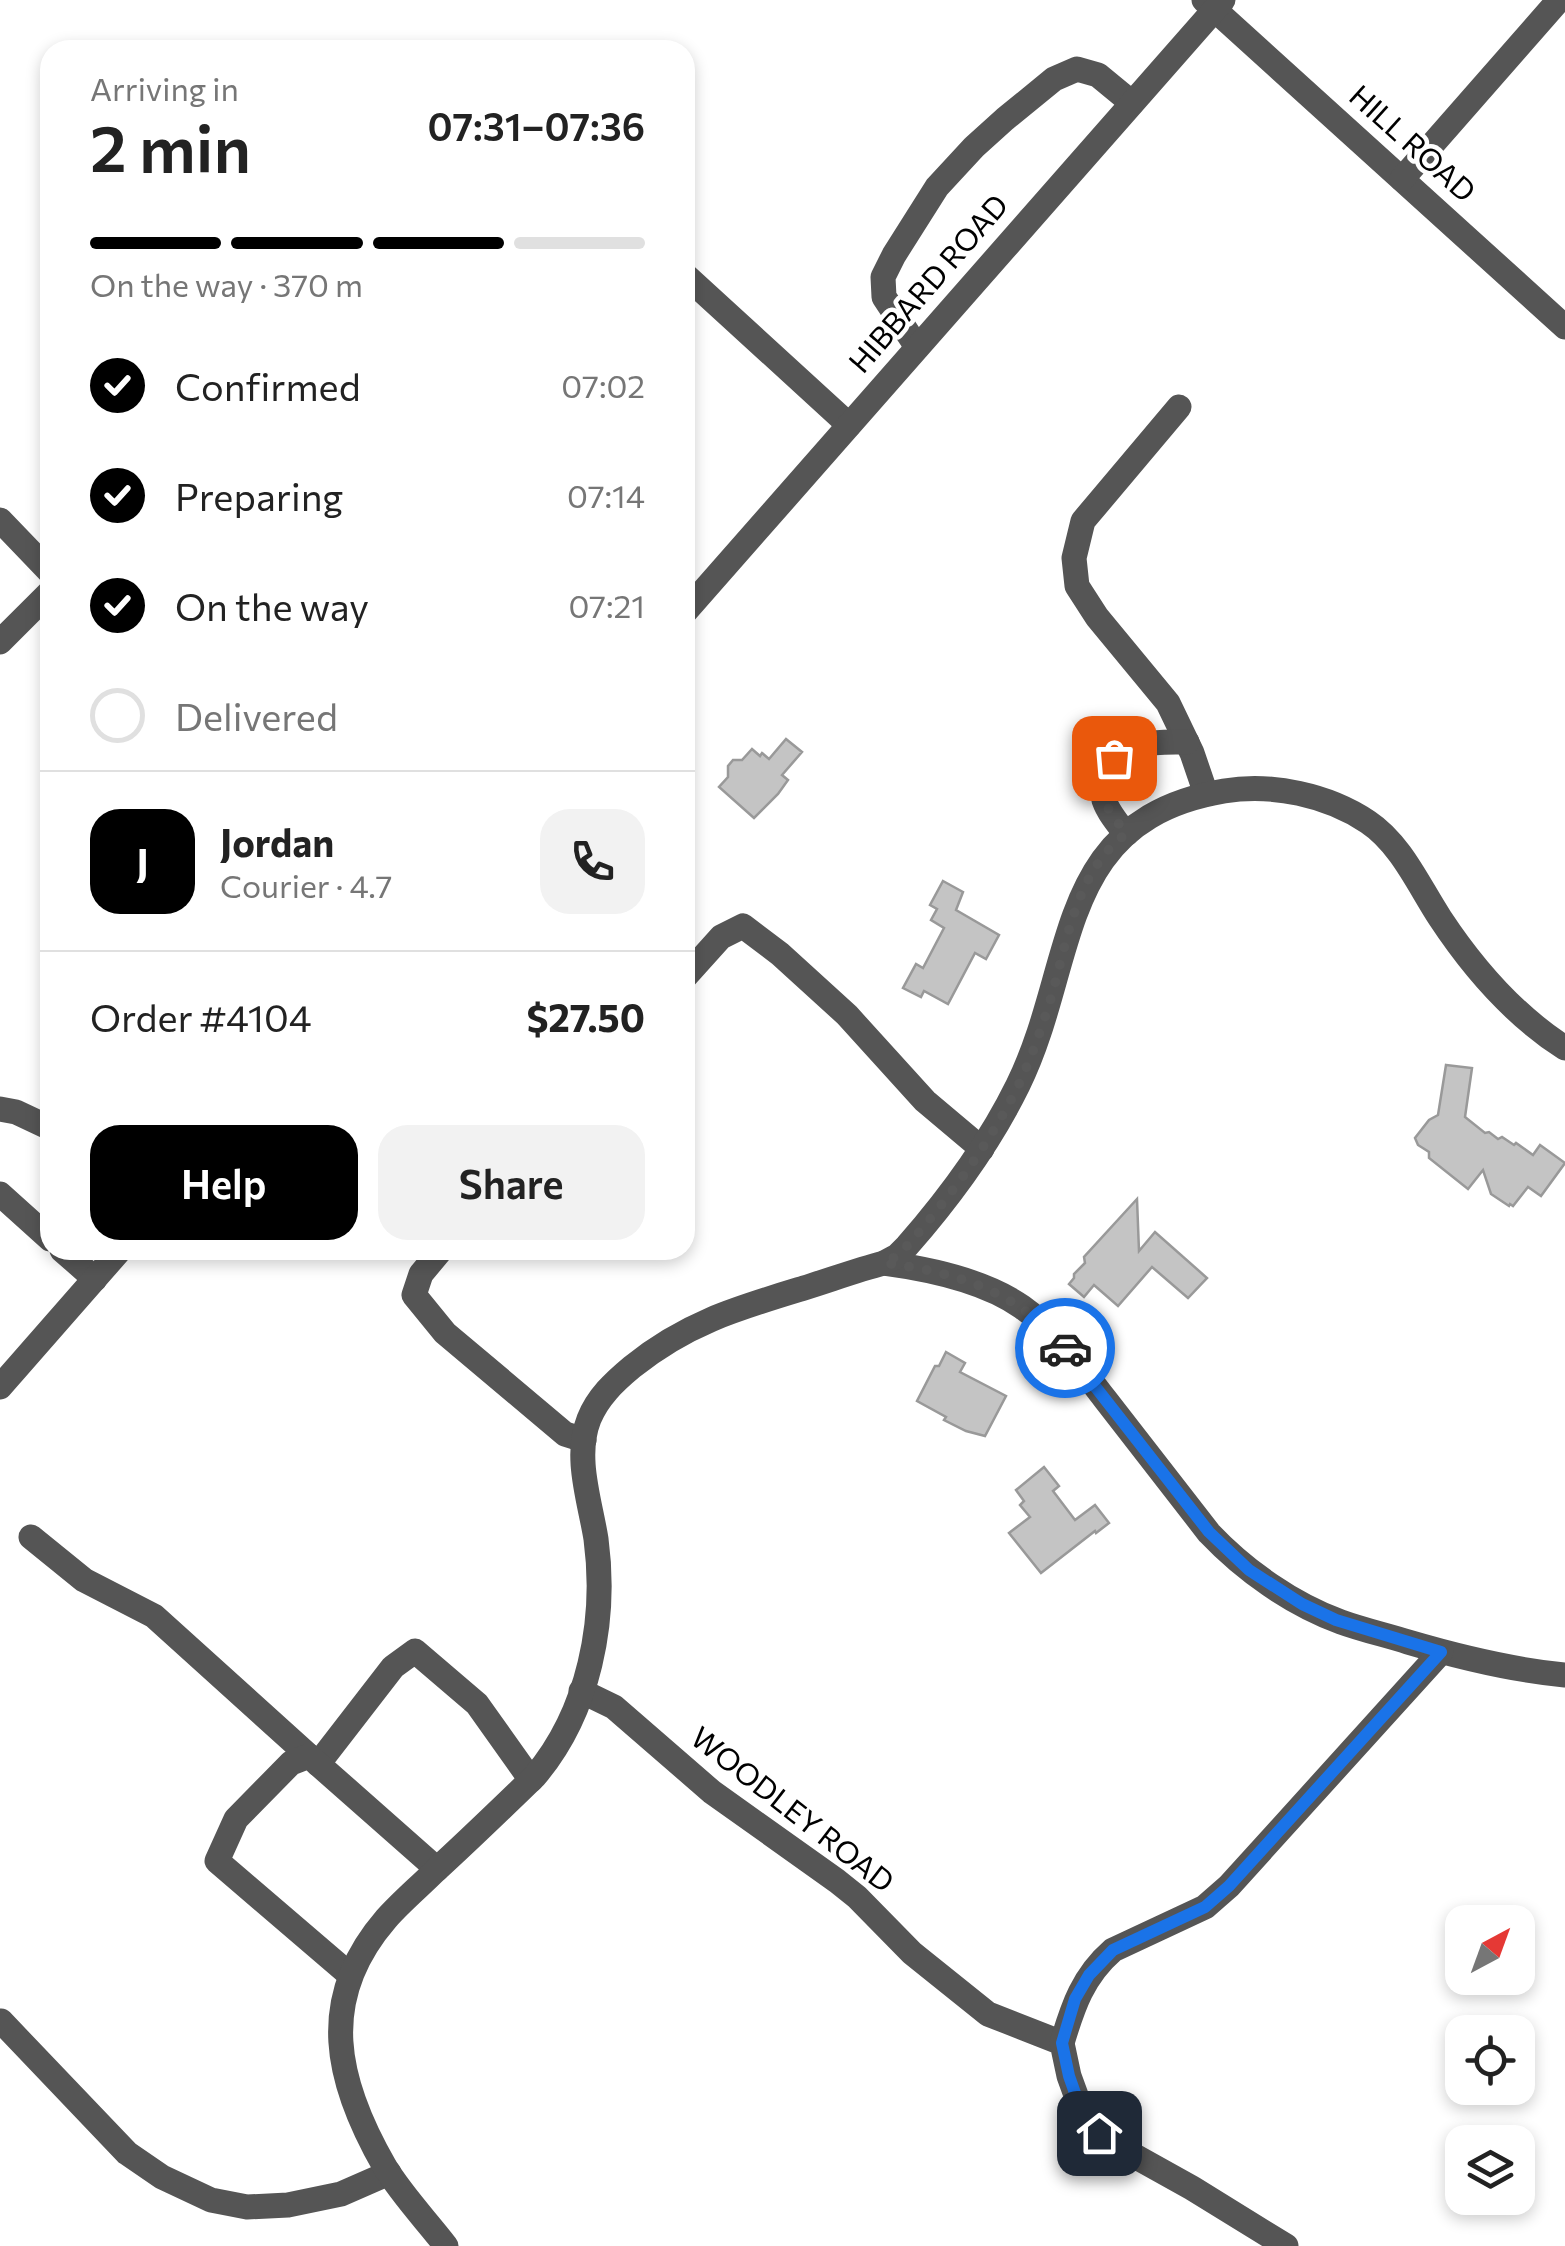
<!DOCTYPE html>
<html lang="en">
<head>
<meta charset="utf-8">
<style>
  :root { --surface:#fff; --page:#f2f2f2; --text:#222; --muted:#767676; --line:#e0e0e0; --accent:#000 }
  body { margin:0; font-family:Commissioner,sans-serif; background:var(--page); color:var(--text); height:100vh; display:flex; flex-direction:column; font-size:38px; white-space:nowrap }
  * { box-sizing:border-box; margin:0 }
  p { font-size:32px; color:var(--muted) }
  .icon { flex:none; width:55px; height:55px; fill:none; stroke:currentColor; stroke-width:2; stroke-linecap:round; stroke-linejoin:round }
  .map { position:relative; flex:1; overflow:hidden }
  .side { position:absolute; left:40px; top:40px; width:655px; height:1220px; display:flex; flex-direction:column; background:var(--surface); border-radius:30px; box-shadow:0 5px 15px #0003 }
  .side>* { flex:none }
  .needle { width:65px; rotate:41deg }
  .controls { position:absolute; left:1445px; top:1905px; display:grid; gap:20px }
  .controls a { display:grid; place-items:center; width:90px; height:90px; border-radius:20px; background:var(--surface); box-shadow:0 5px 15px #0003; font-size:50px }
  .pin { position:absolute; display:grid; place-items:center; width:85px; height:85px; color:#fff; margin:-42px; border-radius:20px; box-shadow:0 5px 15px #0006 }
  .courier { position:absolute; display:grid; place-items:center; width:100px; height:100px; margin:-50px; border:8px solid #1a73e8; border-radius:50%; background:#fff; color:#222; box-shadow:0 2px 12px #0007 }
  .summary em { font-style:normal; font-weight:600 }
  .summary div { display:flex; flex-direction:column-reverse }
  .summary { display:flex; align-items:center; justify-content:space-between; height:170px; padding:0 50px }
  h1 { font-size:65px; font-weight:600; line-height:75px }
  .bar { display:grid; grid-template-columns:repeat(4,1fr); gap:15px 10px; align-content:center; height:120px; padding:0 50px }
  .bar i { height:12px; border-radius:8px; background:var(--line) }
  .bar .current { background:var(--accent) }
  .bar p { grid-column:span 4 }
  .line { display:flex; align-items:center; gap:25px; padding:0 50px; border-top:2px solid var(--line) }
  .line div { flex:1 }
  .round { display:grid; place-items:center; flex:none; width:105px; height:105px; border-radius:30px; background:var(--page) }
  ol { padding:0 50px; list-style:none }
  li { display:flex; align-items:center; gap:30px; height:110px }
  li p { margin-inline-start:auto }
  li .icon { padding:10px; border-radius:50%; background:var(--accent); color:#fff; stroke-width:4 }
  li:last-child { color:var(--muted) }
  li i { width:55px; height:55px; border:5px solid var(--line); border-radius:50% }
  .button { display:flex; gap:20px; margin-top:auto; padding:20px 50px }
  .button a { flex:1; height:115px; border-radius:30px; background:var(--accent); color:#fff; font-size:40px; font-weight:600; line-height:115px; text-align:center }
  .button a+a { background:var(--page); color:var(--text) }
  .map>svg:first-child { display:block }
  .building { fill:#c4c4c4; stroke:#999; stroke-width:2.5 }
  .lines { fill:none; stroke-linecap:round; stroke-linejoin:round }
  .minor { stroke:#555; stroke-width:25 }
  .done { stroke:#595959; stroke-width:10; stroke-dasharray:0 18 }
  .route { stroke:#1a73e8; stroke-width:12 }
  .labels { text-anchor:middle; stroke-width:9; stroke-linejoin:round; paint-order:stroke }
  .street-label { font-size:30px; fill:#000; stroke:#fff }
</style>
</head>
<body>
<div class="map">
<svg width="1565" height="2246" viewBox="0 0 1565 2246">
  <rect width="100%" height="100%" fill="#fff"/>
  <g class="building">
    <path d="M786 739 802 752 782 775 788 780 778 794 754 818 719 787 728 777V766L733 760H742L752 749 760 756 762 753 769 759Z"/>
    <path d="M943 881 963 892 956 910 999 935 986 959 975 953 948 1004 924 991 921 997 903 988 916 964 923 968 944 928 931 920 937 909 930 905Z"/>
    <path d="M1446 1065 1472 1068 1465 1117 1485 1133 1489 1132 1498 1139 1502 1137 1514 1145 1516 1143 1533 1155 1540 1145 1565 1163 1541 1196 1528 1187 1513 1206 1510 1204 1509 1206 1491 1194 1483 1170 1468 1189 1429 1158V1152L1418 1145 1415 1138 1429 1120 1438 1115Z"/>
    <path d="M1137 1199 1139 1251 1155 1232 1207 1278 1188 1298 1152 1267 1118 1306 1094 1285 1084 1297 1069 1284 1074 1278V1274L1085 1263 1084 1257Z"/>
    <path d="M946 1352 965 1363 960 1372 1006 1396 985 1436 966 1431 944 1420 946 1417 917 1401 935 1366H939Z"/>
    <path d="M1044 1467 1059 1486 1053 1491 1075 1520 1095 1505 1109 1523 1096 1533 1095 1531 1041 1573 1009 1533 1030 1517 1020 1505 1024 1501 1016 1490Z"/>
  </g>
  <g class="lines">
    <g class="minor">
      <path d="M1204 0 1565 327"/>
      <path d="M1402 179 1559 0"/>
      <path d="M685 275 849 425"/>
      <path d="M917 347 884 297 883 277 894 255 937 187 974 147 1005 119 1054 79 1077 69 1098 75 1132 103"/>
      <path d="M1179 407 1083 521 1074 558 1077 586 1097 617 1168 703 1192 753 1206 794"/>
      <path d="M0 520 50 572"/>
      <path d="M685 612 1223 0"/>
      <path d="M0 642 50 592"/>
      <path d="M1126 834C1118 824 1108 812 1104 800 1101 788 1104 781 1109 769 1123 739 1158 742 1187 742"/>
      <path d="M685 977 721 937 743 926 780 954 847 1015 925 1101 982 1149"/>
      <path d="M0 1109 16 1112 50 1128"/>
      <path d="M0 1194 50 1239"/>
      <path d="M62 1250 95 1279"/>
      <path d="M441 1250 421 1274 414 1295 445 1333 565 1434 584 1440"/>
      <path d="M884 1263C929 1269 984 1280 1022 1307 1056 1331 1080 1367 1105 1399 1139 1443 1174 1488 1209 1533 1245 1571 1292 1604 1341 1622 1363 1630 1386 1635 1408 1642 1459 1657 1512 1670 1565 1675"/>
      <path d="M0 1387 120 1250"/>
      <path d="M31 1537 84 1580 154 1616 309 1756"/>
      <path d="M581 1691 614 1707 712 1792 837 1881 857 1897 912 1953 988 2014 1062 2043 1069 2076 1081 2109 1104 2139 1192 2188 1286 2246"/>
      <path d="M318 1764 393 1667 415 1651 477 1704 531 1780"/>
      <path d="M350 1975 217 1861 236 1819 291 1763 309 1756 437 1869"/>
      <path d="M1 2021 127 2153 162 2177 211 2200 247 2207 288 2205 341 2194 389 2173"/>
      <path d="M1062 2043C1073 2006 1083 1976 1113 1950L1205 1907 1229 1886 1441 1652"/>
      <path d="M446 2246C426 2220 402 2195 385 2167 336 2082 316 2000 386 1919 401 1902 419 1887 435 1871 469 1840 502 1808 535 1776 589 1712 607 1621 596 1539 590 1501 574 1457 589 1419 598 1397 614 1382 632 1367 686 1323 738 1308 804 1288 830 1280 857 1270 884 1263L897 1256 907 1246C950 1197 989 1144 1018 1085 1078 963 1053 820 1224 791 1272 783 1328 795 1368 822 1401 844 1419 886 1440 918 1473 968 1515 1016 1565 1048"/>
    </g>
  </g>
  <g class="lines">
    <path class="done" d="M1065 1348C1017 1291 956 1272 884 1263L897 1256 907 1246C950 1197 990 1143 1019 1084 1032 1056 1042 1027 1051 998 1067 943 1076 870 1126 834 1101 798 1096 800 1114 758"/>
    <path class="route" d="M1065 1348 1209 1532 1249 1570 1302 1604 1336 1620 1441 1652 1229 1886 1205 1907 1113 1950 1089 1975 1075 1999 1062 2043 1069 2076 1081 2110 1099 2133"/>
  </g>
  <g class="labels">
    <g class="street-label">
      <text transform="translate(1412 144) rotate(42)" y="10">HILL ROAD</text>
      <text transform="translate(929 284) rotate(-49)" y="10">HIBBARD ROAD</text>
      <text transform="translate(792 1810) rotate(38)" y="10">WOODLEY ROAD</text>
    </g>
  </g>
</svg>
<div class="controls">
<a><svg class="needle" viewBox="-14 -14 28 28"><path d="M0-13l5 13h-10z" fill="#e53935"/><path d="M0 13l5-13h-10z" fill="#767676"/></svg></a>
<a><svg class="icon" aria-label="locate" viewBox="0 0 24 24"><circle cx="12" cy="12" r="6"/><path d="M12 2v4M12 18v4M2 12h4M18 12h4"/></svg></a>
<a><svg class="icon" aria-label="layers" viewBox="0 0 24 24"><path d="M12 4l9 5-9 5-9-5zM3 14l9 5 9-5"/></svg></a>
</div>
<div class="pin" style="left:1114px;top:758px;background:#ea580c"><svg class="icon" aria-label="bag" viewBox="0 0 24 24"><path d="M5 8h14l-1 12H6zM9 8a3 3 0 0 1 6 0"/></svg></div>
<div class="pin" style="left:1099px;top:2133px;background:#1f2937"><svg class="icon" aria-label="home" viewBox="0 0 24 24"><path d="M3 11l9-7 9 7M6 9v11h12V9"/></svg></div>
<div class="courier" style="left:1065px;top:1348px"><svg class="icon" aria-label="car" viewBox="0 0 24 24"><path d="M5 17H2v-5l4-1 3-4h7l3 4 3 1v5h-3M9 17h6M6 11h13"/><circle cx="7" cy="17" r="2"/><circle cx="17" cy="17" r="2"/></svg></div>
<section class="side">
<div class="summary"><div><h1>2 min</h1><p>Arriving in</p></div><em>07:31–07:36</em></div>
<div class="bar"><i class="current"></i><i class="current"></i><i class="current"></i><i></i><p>On the way · 370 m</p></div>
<ol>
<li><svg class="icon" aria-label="check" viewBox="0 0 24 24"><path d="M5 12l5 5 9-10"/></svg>Confirmed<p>07:02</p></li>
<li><svg class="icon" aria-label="check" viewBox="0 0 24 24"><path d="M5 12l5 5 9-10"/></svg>Preparing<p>07:14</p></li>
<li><svg class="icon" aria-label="check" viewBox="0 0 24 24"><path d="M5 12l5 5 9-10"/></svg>On the way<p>07:21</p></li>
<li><i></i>Delivered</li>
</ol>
<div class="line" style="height:180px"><b class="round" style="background:var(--accent);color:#fff">J</b><div><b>Jordan</b><p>Courier · 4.7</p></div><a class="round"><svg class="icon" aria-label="phone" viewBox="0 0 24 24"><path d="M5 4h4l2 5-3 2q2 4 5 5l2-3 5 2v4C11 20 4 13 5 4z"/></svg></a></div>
<div class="line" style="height:130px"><div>Order #4104</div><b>$27.50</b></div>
<div class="button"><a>Help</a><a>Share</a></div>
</section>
</div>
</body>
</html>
